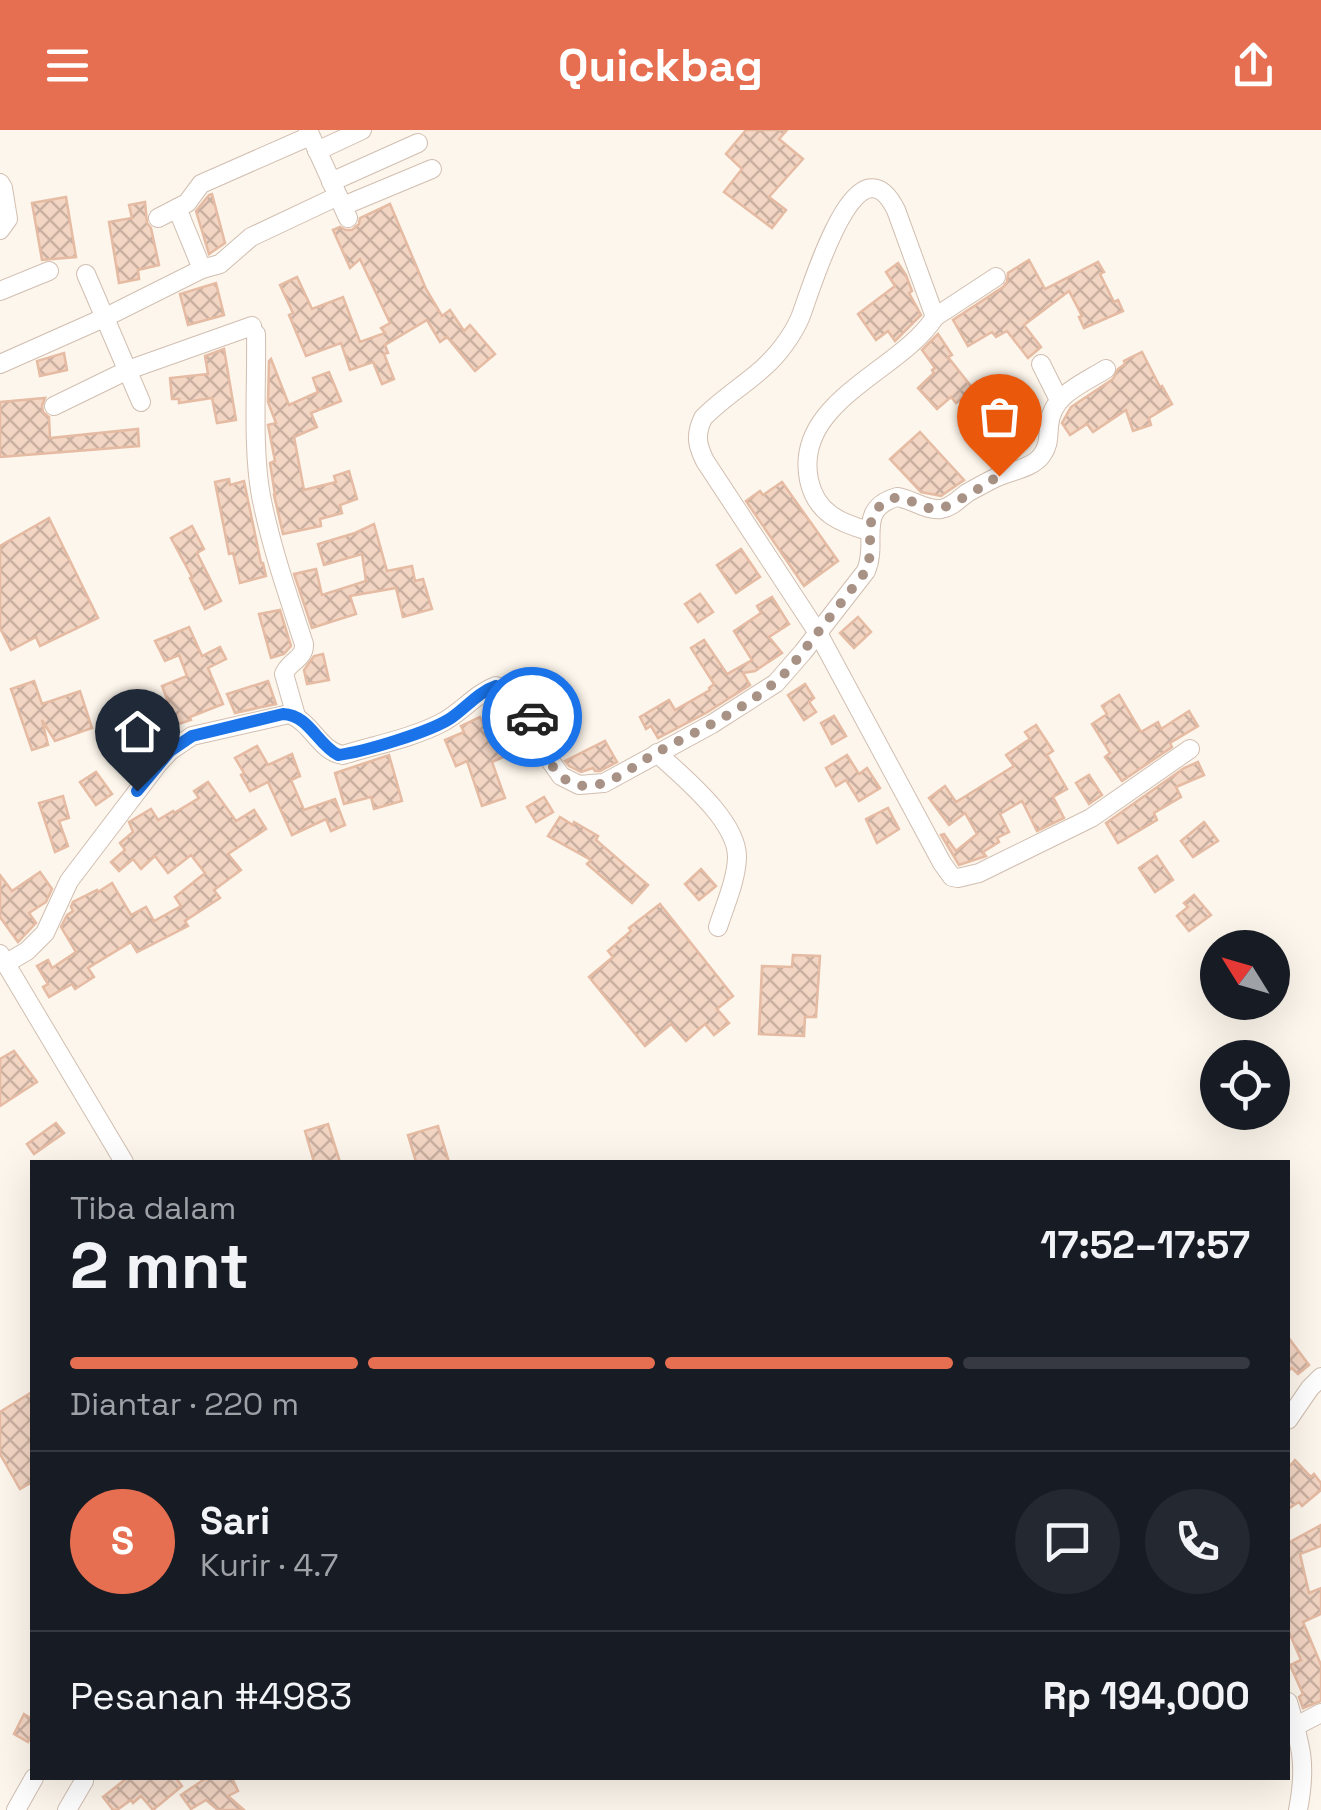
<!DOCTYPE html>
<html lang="id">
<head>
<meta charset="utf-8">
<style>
  :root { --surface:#171b24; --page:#242831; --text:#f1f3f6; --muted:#9ea1a6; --line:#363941; --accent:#e76f51 }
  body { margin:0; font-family:"Space Grotesk",sans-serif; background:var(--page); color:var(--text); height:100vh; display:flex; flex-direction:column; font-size:38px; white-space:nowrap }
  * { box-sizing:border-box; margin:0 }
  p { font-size:32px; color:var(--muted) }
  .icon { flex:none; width:55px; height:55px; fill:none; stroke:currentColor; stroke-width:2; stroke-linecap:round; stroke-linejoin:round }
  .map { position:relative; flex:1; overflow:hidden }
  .panel { position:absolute; left:30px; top:1030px; width:1260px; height:620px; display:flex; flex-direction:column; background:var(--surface); border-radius:0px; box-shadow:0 10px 40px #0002 }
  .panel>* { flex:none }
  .needle { width:65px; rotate:307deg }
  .tools { position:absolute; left:1200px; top:800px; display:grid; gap:20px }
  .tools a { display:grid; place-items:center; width:90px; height:90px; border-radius:50%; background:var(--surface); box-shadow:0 10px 40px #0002; font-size:50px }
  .pin { position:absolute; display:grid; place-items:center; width:85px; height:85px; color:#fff; margin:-102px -42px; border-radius:50% 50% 50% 0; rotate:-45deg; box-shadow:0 0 10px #0007 }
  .pin .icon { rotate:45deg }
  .courier { position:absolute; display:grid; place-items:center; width:100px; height:100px; margin:-50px; border:8px solid #1a73e8; border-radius:50%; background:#fff; color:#222; box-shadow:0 2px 12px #0007 }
  .head em { font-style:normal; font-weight:700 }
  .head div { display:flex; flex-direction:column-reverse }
  .head { display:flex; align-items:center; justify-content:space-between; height:170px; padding:0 40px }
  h1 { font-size:65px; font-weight:700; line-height:75px }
  .bar { display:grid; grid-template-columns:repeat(4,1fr); gap:15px 10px; align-content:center; height:120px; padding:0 40px }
  .bar i { height:12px; border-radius:8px; background:var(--line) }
  .bar .on { background:var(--accent) }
  .bar p { grid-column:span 4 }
  .line { display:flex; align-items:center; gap:25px; padding:0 40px; border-top:2px solid var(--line) }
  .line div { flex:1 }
  .round { display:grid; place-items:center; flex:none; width:105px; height:105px; border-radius:52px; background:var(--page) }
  header { display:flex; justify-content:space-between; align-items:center; height:130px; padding:0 40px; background:var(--accent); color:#fff; font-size:45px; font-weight:700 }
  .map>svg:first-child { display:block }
  .building { fill:url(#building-cross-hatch); stroke:#e6bba3; stroke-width:2.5 }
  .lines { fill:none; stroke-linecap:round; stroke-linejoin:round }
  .minor-casing { stroke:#d1beb0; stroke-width:20 }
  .minor { stroke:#fff; stroke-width:18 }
  .done { stroke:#a89285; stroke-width:10; stroke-dasharray:0 18 }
  .route { stroke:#1a73e8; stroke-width:12 }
</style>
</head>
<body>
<header><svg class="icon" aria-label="menu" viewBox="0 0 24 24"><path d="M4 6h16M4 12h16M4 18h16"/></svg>Quickbag<svg class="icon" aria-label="share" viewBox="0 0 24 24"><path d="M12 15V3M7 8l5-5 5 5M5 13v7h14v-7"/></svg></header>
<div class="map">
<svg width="1321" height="1680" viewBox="0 0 1321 1680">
  <defs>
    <pattern id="building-cross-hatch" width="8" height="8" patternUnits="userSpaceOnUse" patternTransform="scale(2.5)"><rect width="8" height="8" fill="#f3d5c3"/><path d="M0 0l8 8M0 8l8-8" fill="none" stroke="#cab0a1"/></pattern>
  </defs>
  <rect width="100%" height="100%" fill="#fdf6ec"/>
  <g class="building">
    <path d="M746 0H787L779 9 803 29 769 67 786 80 772 98 724 62 742 39 726 24Z"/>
    <path d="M212 64 225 113 209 124 196 81 209 65Z"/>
    <path d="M66 67 76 127 42 130 32 73Z"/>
    <path d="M145 72 147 93 151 98 159 135 138 140 139 149 119 153 109 92 132 88 129 75Z"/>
    <path d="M390 74 426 159 442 186 450 180 464 201 470 195 495 224 475 241 447 207 440 212 427 190 385 215 388 223 384 224 394 249 382 254 373 232 350 240 341 213 306 226 289 185 293 183 280 155 297 147 312 179 343 167 360 212 385 203 381 198 390 193 360 129 350 138 333 100 340 97 346 100H352L359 94 360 88Z"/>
    <path d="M1029 130 1045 159 1098 132 1104 142 1100 144 1114 172 1118 170 1123 181 1084 198 1079 187 1082 186 1069 161 1024 195 1041 217 1028 228 1007 201 996 207 992 202 968 216 953 190 1003 157 1007 152 1008 143Z"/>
    <path d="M898 133 906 145 912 161 909 163 921 185 895 211 888 201 876 210 858 184 895 156 886 142Z"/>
    <path d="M216 153 224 185 188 195 180 164Z"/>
    <path d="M938 204 952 225 948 227 974 260 956 273 951 267 937 279 918 258 934 243 932 240 935 238 922 220Z"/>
    <path d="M224 219 236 290 217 293 212 268 179 273V269H172L170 248 208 244 205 226Z"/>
    <path d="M1142 222 1160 257 1162 256 1172 274 1149 288 1151 295 1133 301 1126 280 1093 302 1087 294 1070 305 1062 293 1071 277 1113 249 1118 239 1125 234 1124 231Z"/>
    <path d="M64 223 67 240 40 246 37 231Z"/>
    <path d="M271 229 289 275 318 262 313 248 329 242 341 271 311 283 317 297 294 307 304 360 336 352 334 346 349 341 357 369 340 375 342 383 320 389 321 396 283 404 274 365H275L270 333 275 331 268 295 276 293 268 272 269 231Z"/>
    <path d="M45 268 42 276 43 282 49 287 50 308 138 299 139 316 0 327V272Z"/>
    <path d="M920 302 964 350 941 366 921 362 890 329Z"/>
    <path d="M229 349 230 355 244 351 261 433H263L266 446 240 453 233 423 229 424 215 352Z"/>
    <path d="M782 352 838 431 804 456 746 371 760 361 763 365Z"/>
    <path d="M49 388 98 488 40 516 36 507 11 520 0 498V416Z"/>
    <path d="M374 394 387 441 412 436 415 451 423 449 432 479 403 487 396 458 350 466 356 484 312 498 294 444 316 439 322 465 366 451 362 424 324 435 318 414 355 403Z"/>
    <path d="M192 396 204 419 197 423 221 471 205 479 190 448 192 447 171 408Z"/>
    <path d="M741 419 760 447 736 463 717 435Z"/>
    <path d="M700 464 713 482 698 492 685 474Z"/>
    <path d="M772 467 789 494 769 507 782 523 755 541 743 543 750 555 706 583 658 608 651 596 646 599 640 587 669 570 675 580 710 560 709 558 714 554 691 518 704 510 727 544 752 530 734 501 761 483 757 476Z"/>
    <path d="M280 480 291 516 284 524 271 528 259 484Z"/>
    <path d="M858 487 871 502 854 518 840 503Z"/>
    <path d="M189 497 202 526 220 517 226 529 208 538 223 574 190 587 191 590 169 597 164 579 170 577 162 556 187 546 179 525 165 531 155 511Z"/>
    <path d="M323 524 329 550 307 554 304 540 314 526Z"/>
    <path d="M34 551 42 574 80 561 92 598 55 611 42 590 48 615 32 620 11 559Z"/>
    <path d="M268 551 276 574 235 583 227 564Z"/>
    <path d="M805 554 814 568 809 572 816 582 804 590 788 565Z"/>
    <path d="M1119 565 1141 602 1158 592 1161 599 1189 581 1198 596 1170 613 1172 617 1122 651 1105 627 1110 623 1092 594 1107 584 1102 576Z"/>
    <path d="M834 586 846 606 832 614 821 593Z"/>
    <path d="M480 587 490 609 514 599 523 618 492 632 505 668 482 676 467 631 456 636 445 610 464 602 461 596Z"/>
    <path d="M1036 595 1053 621 1047 625 1067 659 1053 667 1064 688 1037 701 1022 671 1000 684 1009 702 997 708 999 712 983 722 986 726 959 735 941 705 944 704 956 721 977 704 965 683 949 695 929 668 945 656 956 672 1014 636 1006 625 1030 609 1025 602Z"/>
    <path d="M605 611 617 632 600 641H595L593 638 581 642 569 636 565 631Z"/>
    <path d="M257 616 268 635 292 624 300 646 291 650 304 680 335 669 345 695 331 701 326 689 292 705 268 652 250 661 241 645 244 643 235 628Z"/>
    <path d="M389 625 402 671 374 679 371 667 344 674 335 643Z"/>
    <path d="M847 625 859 644 867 638 880 658 859 671 846 650 836 656 826 638Z"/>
    <path d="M1198 632 1204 645 1176 657 1181 667 1154 683 1157 690 1118 713 1106 693 1184 638Z"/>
    <path d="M96 642 112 664 96 675 80 652Z"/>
    <path d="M1089 645 1102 665 1089 674 1076 653Z"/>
    <path d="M208 652 236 691 254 680 266 699 228 724 241 740 214 760 220 768 185 791 188 796 137 822 131 812 88 838 94 847 75 859 72 854 49 867 43 857 48 854 37 836 48 830 52 838 76 822 61 797 67 785 73 781 71 777 73 772 97 760 98 762 112 753 131 785 146 777 154 791 181 776 175 767 205 743 191 725 168 743 155 726 141 739 133 729 119 741 111 732 125 720 120 713 133 702 129 692 151 679 158 690 173 681 174 683 199 668 194 661Z"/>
    <path d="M63 666 69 688 59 691 68 716 55 722 39 673Z"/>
    <path d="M544 667 553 682 536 692 527 677Z"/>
    <path d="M888 678 899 699 877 713 866 689Z"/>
    <path d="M560 687 573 695 574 692 598 706 596 710 648 755 632 773 587 734 591 730 548 706Z"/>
    <path d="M1204 692 1218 711 1193 727 1181 711Z"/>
    <path d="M1157 726 1173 750 1155 762 1139 738Z"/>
    <path d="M701 739 716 756 699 770 685 754Z"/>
    <path d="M40 742 52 759 46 772 29 783 36 793 18 812 0 787V745L12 761Z"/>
    <path d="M1194 765 1211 785 1189 801 1177 786 1188 777 1184 773Z"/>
    <path d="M660 774 733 866 717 879 729 893 714 905 705 894 686 911 671 894 645 916 589 847 613 827 608 821 631 801 629 798Z"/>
    <path d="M793 825 820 826 816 887H805L804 906 759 904 762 836 792 837Z"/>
    <path d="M14 921 37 952 0 976V929Z"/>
    <path d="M56 993 64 1003 34 1024 27 1014Z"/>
    <path d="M328 994 340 1032H314L305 1001Z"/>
    <path d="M438 996 449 1032H416L408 1005Z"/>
    <path d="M1288 1207 1309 1235 1298 1244 1292 1238 1288 1241Z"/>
    <path d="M32 1262V1352L20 1359 0 1324V1282Z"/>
    <path d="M1295 1330 1311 1347 1314 1344 1321 1353V1360L1302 1376 1299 1372 1288 1379V1338Z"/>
    <path d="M1321 1395V1416L1300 1424 1309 1463 1321 1458V1484L1303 1492 1321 1535V1571L1303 1578 1299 1567 1303 1564 1290 1535 1301 1530 1288 1500V1413Z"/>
    <path d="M24 1584 32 1589V1604L28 1612 14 1604Z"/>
    <path d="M127 1648H176L182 1656 153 1680 141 1666 133 1673 131 1670 117 1680H113L103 1667Z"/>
    <path d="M206 1648H232L238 1661 228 1666 244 1680H218L206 1670 191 1679 181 1665Z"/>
  </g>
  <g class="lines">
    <g class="minor-casing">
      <g id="minor">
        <path d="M308 0 348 88"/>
        <path d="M317 21 362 0"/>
        <path d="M331 52 418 13"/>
        <path d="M0 53 3 58 8 89 0 100"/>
        <path d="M343 76 432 39"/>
        <path d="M177 78 202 139"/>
        <path d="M158 88 187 73 201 54 310 6"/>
        <path d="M86 144 141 272"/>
        <path d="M0 161 49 141"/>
        <path d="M935 187 996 147"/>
        <path d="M256 204C257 254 252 317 261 366 271 417 288 465 304 514 305 529 289 531 284 544L296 586"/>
        <path d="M0 234 106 187 202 139 220 134 251 107 338 66"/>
        <path d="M1041 234 1059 270"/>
        <path d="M54 276 128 240 252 196"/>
        <path d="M869 401C840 393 816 383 809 350 793 271 901 241 935 187L896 80C856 0 810 164 800 188 796 197 790 207 784 215 763 245 728 262 703 288 695 305 697 315 705 331L818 503 942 733 952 747 958 748 979 743 1091 688 1190 619"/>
        <path d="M657 623C682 646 738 691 737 728 736 751 725 775 718 797"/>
        <path d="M0 824 124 1032"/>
        <path d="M5 834 27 821 45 803 69 751 158 634 170 621 192 606 289 584C312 592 319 621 343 625 375 615 413 608 443 592 462 582 476 563 496 556L512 561 521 567 528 576 549 629 561 646 579 655 604 653 712 594 776 553 803 522 866 441C879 412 855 379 897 367 912 369 926 381 941 379 952 377 959 369 967 363 976 358 985 353 995 348 1009 341 1032 339 1042 325 1049 315 1048 308 1049 296 1051 265 1082 254 1106 239"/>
        <path d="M1288 1290 1310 1258 1321 1247"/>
        <path d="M1288 1572C1301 1616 1307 1634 1298 1680"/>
        <path d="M1296 1596 1321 1583"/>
        <path d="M16 1680 34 1648"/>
        <path d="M67 1680 84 1651"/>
      </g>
    </g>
    <use href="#minor" class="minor"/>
  </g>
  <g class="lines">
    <path class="done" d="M532 587C541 609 547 641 570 652 579 657 591 657 600 654 619 649 637 634 654 624 700 599 753 577 790 538L866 441C878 412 855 379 898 367 911 369 922 379 936 379 949 379 985 354 999 346"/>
    <path class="route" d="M137 661 170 621 192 606 283 584C309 585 317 614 338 625 363 622 430 602 451 588 466 578 478 562 496 556L521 567 532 587"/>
  </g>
</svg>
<div class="tools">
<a><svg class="needle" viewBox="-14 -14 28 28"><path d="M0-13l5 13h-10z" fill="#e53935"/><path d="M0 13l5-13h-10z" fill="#9ea1a6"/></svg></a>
<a><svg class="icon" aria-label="locate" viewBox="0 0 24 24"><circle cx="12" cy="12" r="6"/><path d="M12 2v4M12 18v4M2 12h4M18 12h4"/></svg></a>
</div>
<div class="pin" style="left:999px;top:346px;background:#ea580c"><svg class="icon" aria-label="bag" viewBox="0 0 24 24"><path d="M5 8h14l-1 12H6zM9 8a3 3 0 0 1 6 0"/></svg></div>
<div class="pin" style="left:137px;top:661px;background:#1f2937"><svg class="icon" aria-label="home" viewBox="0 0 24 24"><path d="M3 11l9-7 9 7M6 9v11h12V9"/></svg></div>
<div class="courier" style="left:532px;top:587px"><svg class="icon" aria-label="car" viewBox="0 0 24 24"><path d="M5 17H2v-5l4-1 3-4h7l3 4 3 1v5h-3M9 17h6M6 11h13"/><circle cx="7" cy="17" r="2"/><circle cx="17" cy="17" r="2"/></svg></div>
<section class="panel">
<div class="head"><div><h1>2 mnt</h1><p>Tiba dalam</p></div><em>17:52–17:57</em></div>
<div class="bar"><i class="on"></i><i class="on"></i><i class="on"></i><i></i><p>Diantar · 220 m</p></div>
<div class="line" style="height:180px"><b class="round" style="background:var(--accent);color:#fff">S</b><div><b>Sari</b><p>Kurir · 4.7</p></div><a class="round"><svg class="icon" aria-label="chat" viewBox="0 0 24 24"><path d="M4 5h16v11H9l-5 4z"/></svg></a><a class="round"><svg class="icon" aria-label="phone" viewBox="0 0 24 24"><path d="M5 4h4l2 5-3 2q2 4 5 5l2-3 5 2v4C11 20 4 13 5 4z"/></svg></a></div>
<div class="line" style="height:130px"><div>Pesanan #4983</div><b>Rp 194,000</b></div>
</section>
</div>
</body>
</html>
